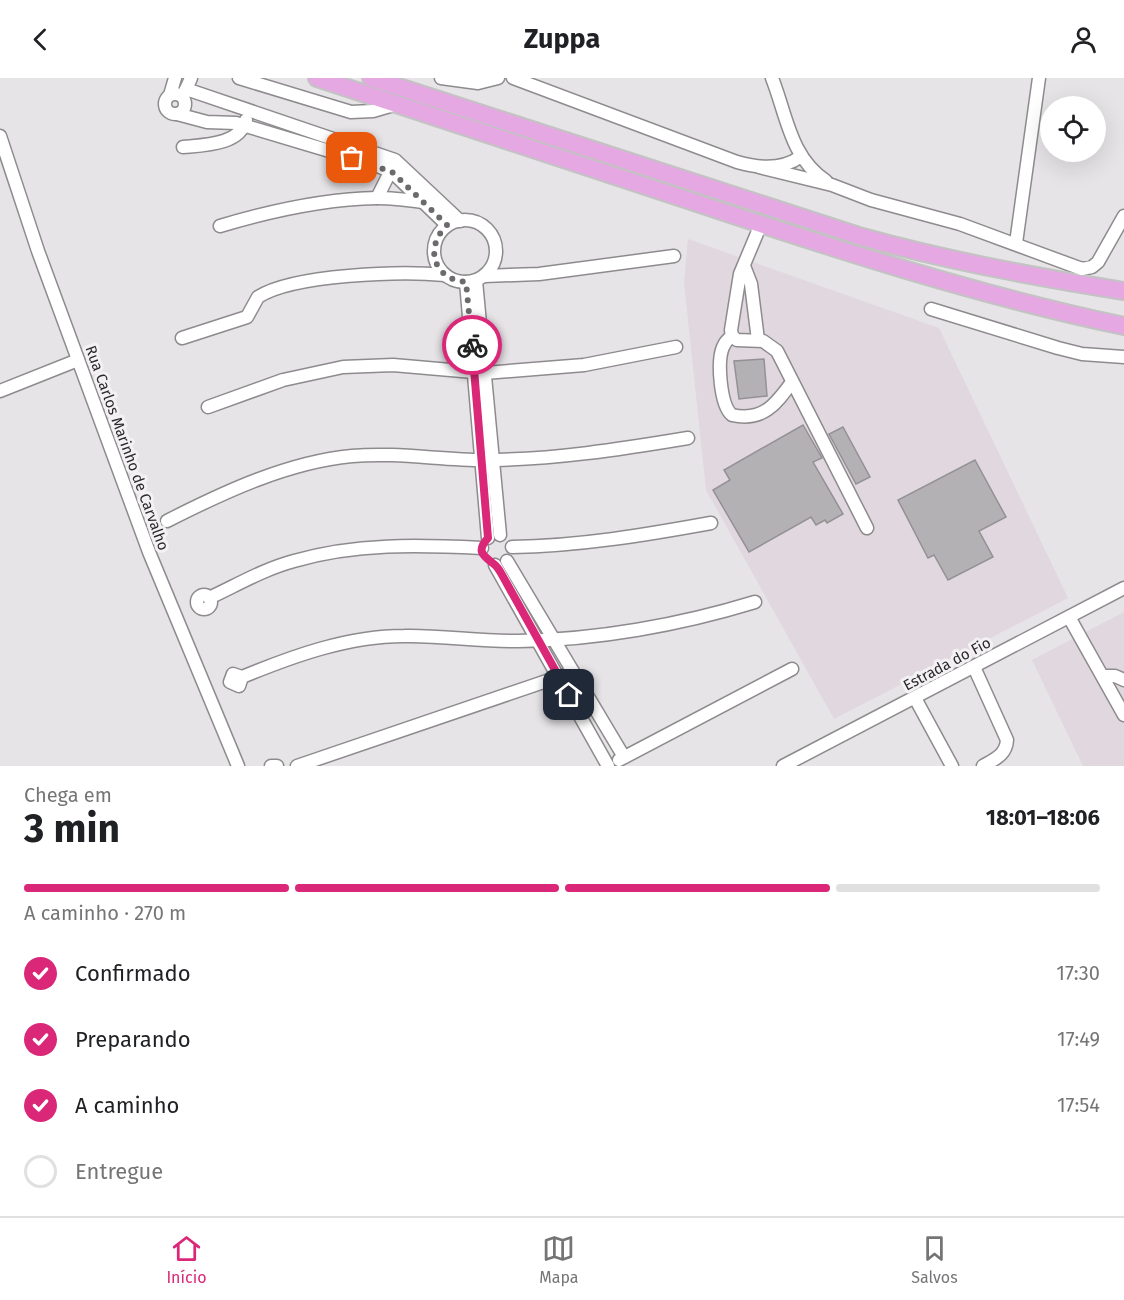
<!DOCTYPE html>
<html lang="pt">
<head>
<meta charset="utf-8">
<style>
  :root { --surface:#fff; --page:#f6f6f6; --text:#202124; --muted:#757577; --line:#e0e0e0; --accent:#db2777 }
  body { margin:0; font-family:"Fira Sans",sans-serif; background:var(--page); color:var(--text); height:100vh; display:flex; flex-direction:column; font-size:22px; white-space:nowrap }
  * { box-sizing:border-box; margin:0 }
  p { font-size:20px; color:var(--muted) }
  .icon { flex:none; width:33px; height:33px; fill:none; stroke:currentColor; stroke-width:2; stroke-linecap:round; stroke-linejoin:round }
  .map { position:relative; height:688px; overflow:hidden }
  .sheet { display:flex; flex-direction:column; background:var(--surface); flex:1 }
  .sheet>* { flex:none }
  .fabs { position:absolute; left:1040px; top:18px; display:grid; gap:12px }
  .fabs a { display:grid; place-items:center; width:66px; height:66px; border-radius:50%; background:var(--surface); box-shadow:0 6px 24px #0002; font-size:30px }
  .pin { position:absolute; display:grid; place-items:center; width:51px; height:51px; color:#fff; margin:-26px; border-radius:12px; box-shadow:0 3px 9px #0006 }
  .courier { position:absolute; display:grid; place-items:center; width:60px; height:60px; margin:-30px; border:4px solid #db2777; border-radius:50%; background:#fff; color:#222; box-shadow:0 2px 8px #0007 }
  .overview em { font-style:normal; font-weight:700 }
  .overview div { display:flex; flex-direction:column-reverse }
  .overview { display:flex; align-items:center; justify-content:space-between; height:102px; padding:0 24px }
  h1 { font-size:39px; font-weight:700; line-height:45px }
  .bar { display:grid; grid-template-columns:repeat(4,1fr); gap:9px 6px; align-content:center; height:72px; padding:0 24px }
  .bar i { height:8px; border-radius:4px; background:var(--line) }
  .bar .active { background:var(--accent) }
  .bar p { grid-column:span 4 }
  ol { padding:0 24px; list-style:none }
  li { display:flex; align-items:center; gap:18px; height:66px }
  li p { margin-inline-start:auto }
  li .icon { padding:6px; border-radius:50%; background:var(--accent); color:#fff; stroke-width:4 }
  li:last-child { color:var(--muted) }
  li i { width:33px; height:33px; border:3px solid var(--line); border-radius:50% }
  header { display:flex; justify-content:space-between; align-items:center; height:78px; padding:0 24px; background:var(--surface); font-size:27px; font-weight:700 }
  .menu { display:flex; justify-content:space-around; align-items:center; height:84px; border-top:2px solid var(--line); background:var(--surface); font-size:16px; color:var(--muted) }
  .menu a { display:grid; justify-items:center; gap:3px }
  .menu .active { color:var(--accent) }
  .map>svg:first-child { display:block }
  .built { fill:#e0d7df }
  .building { fill:#b4b1b4; stroke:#949194; stroke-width:1.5 }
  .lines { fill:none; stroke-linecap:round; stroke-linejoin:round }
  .minor-casing { stroke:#8e8b8e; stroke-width:15 }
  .highway-casing { stroke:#c3c3c3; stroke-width:20 }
  .minor { stroke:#fff; stroke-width:12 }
  .highway { stroke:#e5a8e3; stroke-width:16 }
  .done { stroke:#6c6a6c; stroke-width:6; stroke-dasharray:0 10.8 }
  .route { stroke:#db2777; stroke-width:8 }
  .labels { text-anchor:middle; stroke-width:6; stroke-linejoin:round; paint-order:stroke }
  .street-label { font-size:15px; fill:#2a292a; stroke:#f4f1f4 }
</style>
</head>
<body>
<header><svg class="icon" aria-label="back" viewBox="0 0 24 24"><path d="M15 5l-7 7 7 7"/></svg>Zuppa<svg class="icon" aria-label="person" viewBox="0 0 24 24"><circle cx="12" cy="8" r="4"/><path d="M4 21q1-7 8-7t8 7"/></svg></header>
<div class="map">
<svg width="1124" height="688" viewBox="0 0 1124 688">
  <rect width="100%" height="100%" fill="#e7e4e7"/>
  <g class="built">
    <path d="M688 161 939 250 1068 520 834 641 706 412 684 204Z"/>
    <path d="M1124 534V688H1083L1032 582Z"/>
  </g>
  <g class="building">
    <path d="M764 281 767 318 739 321 734 283Z"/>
    <path d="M803 347 822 380 813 384 843 436 827 445 825 442 816 447 811 439 749 474 713 412 730 402 724 392Z"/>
    <path d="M843 349 870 399 856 406 829 356Z"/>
    <path d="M975 382 1006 439 979 453 993 479 948 502 934 477 928 480 898 422Z"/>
  </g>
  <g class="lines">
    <g class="minor-casing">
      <g id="minor">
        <path d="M239 0 351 34 373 33 397 26"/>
        <path d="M441 0 478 5 498 0"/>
        <path d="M513 0 737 84C758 90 782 92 800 79"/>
        <path d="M772 0C787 38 790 79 826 103"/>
        <path d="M186 11 395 82 460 143"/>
        <circle cx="175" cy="26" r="10"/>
        <path d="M170 17 175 0"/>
        <path d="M183 18 191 0"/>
        <path d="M177 36 207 44 236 45 373 86 392 94 447 147"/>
        <path d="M0 58 38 173 149 474 238 688"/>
        <path d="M183 69C204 67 240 67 246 42"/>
        <path d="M759 89 832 107 871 122 960 146 1082 191 1092 189 1098 184 1124 138"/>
        <path d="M377 120 394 86"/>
        <circle cx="465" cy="173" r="31"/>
        <path d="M220 148C270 133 324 121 377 120 392 120 408 122 423 124"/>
        <path d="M1016 165 1039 0"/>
        <path d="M744 188 751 206 758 262"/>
        <path d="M484 198 539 196 674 178"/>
        <path d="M476 203 500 457"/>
        <path d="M466 204 488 460"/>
        <path d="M931 231 1058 270 1082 276 1124 279"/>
        <path d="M732 258 737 262 763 263 777 273 867 450"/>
        <path d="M732 258C728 261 725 264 723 269 717 283 720 327 732 337 763 344 776 326 792 304"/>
        <path d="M732 258 731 252 740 196 761 146"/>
        <path d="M182 260 247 239 258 219C294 196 402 193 445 197"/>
        <path d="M0 313 78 282"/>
        <path d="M208 329 283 302 343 289 393 287 485 295 584 287 676 269"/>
        <path d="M167 443C224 414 288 384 352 378 396 374 440 382 484 382 552 382 622 371 688 360"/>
        <path d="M512 469C579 468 645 457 711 445"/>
        <path d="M507 483 624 679"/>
        <path d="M495 487 608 688"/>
        <circle cx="204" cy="524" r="7"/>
        <path d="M209 520C237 507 264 491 294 483 356 465 418 467 482 470"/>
        <path d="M1069 539 1124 637"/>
        <path d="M974 589 1007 662C1006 677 995 681 983 688"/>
        <path d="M1103 598H1115L1124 602"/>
        <path d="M242 599 239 608 230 604 233 596 242 599C293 578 348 558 404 558 442 557 480 564 518 563 596 562 680 547 755 524"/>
        <path d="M915 620 952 688"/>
        <path d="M619 682 792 591"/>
        <path d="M271 688H277"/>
        <path d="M297 688 573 594"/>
        <path d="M783 688 1124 510"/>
      </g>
    </g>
    <g class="highway-casing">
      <g id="highway">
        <path d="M317 0C441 40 564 82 688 122 832 170 976 217 1124 248"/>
        <path d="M371 0 862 159C948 183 1035 199 1124 213"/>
      </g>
    </g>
    <use href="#minor" class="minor"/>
    <use href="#highway" class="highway"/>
  </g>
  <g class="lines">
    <path class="done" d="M352 80 392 94 447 147C424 170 433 201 466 204L472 267"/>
    <path class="route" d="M472 267 488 460C475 474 484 478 495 487 499 490 503 499 506 504L569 617"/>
  </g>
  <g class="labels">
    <g class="street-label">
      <text transform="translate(127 370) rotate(70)" y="5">Rua Carlos Marinho de Carvalho</text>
      <text transform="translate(947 586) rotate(-28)" y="5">Estrada do Fio</text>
    </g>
  </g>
</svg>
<div class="fabs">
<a><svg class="icon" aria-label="locate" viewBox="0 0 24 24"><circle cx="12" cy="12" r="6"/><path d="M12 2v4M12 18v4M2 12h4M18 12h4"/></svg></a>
</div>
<div class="pin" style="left:352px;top:80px;background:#ea580c"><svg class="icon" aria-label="bag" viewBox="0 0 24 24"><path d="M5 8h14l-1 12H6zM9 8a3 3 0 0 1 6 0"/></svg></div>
<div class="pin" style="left:569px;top:617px;background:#1f2937"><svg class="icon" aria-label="home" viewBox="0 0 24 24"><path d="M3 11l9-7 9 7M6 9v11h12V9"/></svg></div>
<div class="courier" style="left:472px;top:267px"><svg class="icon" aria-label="bike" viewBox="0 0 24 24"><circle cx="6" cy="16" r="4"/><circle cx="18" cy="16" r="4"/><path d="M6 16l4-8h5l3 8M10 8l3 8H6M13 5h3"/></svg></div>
</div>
<section class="sheet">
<div class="overview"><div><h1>3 min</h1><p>Chega em</p></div><em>18:01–18:06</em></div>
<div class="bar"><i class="active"></i><i class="active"></i><i class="active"></i><i></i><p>A caminho · 270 m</p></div>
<ol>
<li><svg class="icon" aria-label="check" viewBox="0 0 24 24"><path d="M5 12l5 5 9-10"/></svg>Confirmado<p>17:30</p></li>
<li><svg class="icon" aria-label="check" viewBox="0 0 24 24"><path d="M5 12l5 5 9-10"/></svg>Preparando<p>17:49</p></li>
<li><svg class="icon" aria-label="check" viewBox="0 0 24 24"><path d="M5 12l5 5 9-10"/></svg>A caminho<p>17:54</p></li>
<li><i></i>Entregue</li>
</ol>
</section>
<nav class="menu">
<a class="active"><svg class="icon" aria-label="home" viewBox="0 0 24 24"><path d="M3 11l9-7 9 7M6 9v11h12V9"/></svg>Início</a>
<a><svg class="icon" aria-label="map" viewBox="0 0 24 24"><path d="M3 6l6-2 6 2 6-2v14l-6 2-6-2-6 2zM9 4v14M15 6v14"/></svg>Mapa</a>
<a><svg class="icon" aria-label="saved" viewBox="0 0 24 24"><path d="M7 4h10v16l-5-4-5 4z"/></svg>Salvos</a>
</nav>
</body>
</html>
